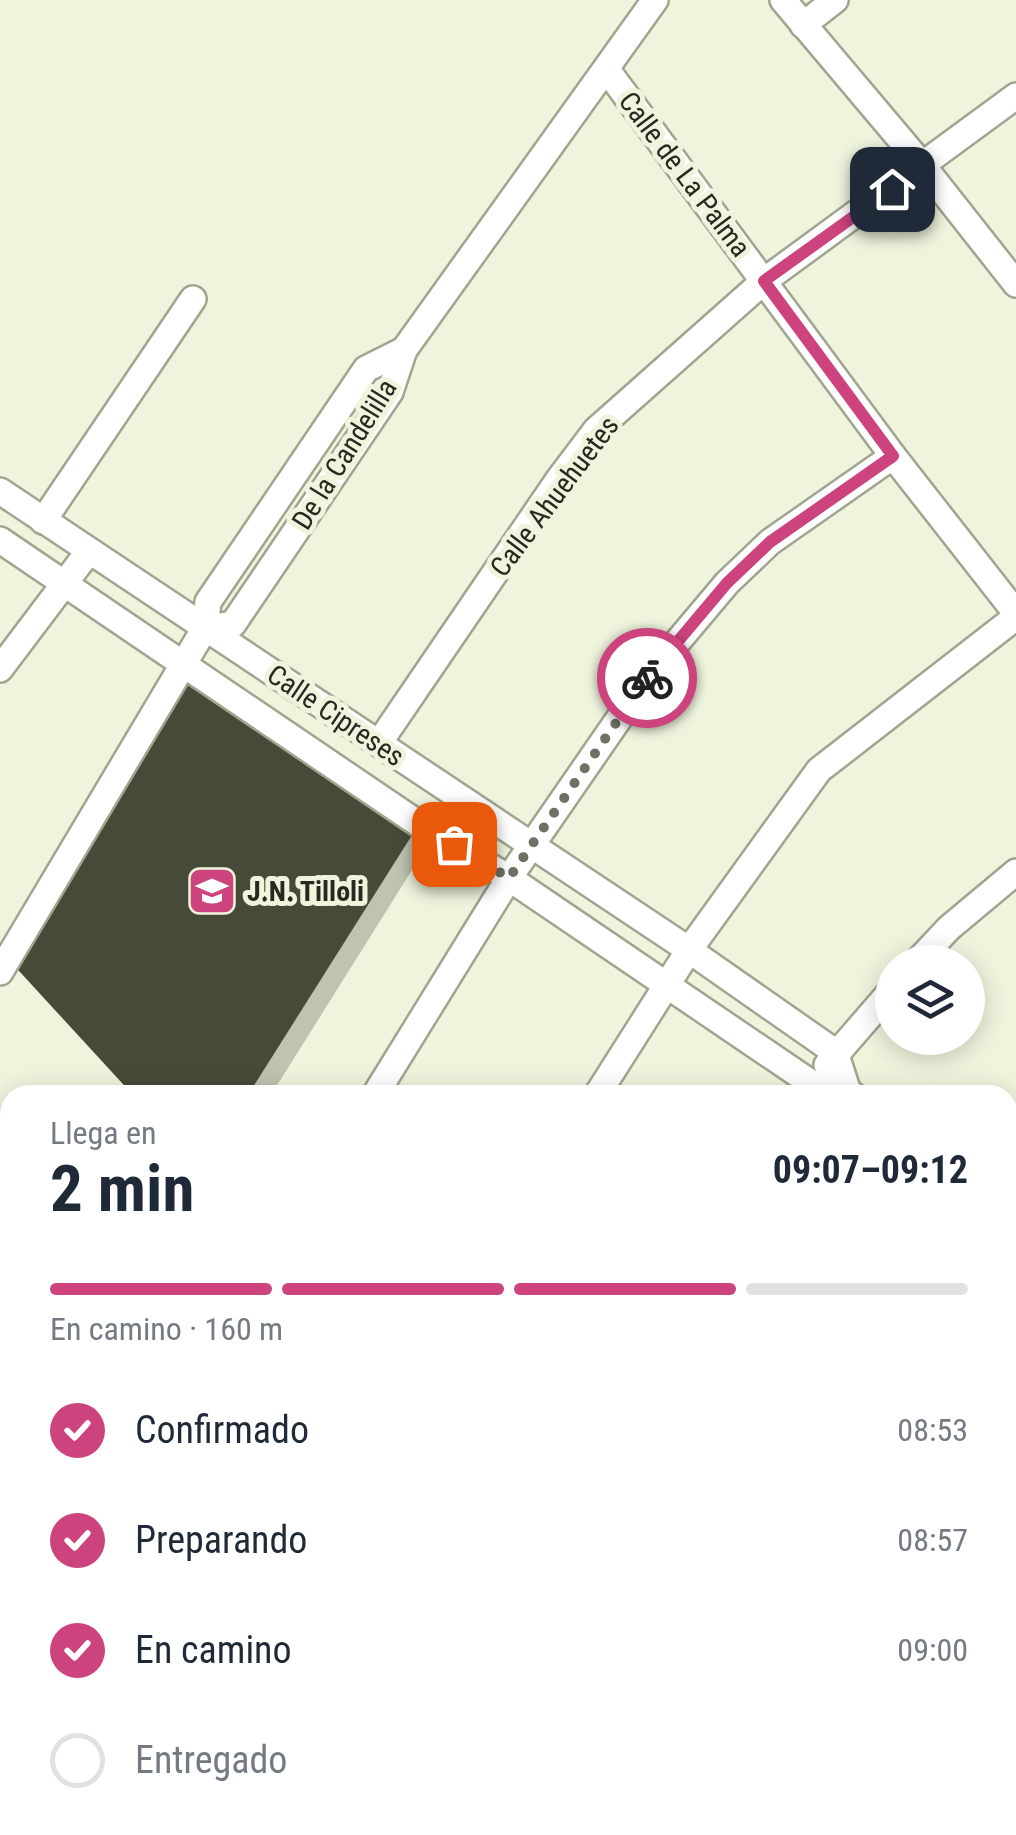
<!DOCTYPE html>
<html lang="es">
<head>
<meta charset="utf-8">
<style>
  :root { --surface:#fff; --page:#f6f6f7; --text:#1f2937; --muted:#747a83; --line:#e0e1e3; --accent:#cc437d }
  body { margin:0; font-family:"Roboto Condensed",sans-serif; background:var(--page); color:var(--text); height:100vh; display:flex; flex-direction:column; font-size:38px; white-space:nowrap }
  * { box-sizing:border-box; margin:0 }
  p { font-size:32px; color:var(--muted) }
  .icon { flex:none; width:55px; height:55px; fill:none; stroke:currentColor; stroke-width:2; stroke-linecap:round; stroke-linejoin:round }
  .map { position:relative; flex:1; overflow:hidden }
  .side { position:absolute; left:0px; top:1085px; width:1018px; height:750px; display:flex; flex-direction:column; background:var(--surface); border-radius:30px 30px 0 0; box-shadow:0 5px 25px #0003 }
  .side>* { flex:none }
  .controls { position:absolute; left:875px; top:945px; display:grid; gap:20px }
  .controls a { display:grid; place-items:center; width:110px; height:110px; border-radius:50%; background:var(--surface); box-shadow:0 5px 25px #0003; font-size:50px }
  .pin { position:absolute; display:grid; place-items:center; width:85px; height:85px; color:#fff; margin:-42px; border-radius:20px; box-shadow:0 5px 15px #0006 }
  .courier { position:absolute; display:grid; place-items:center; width:100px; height:100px; margin:-50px; border:8px solid #cc437d; border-radius:50%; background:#fff; color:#222; box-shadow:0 2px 12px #0007 }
  .headline em { font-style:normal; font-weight:700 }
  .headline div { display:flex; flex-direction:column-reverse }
  .headline { display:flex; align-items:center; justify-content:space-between; height:170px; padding:0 50px }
  h1 { font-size:65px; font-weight:700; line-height:75px }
  .bar { display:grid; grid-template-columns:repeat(4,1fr); gap:15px 10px; align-content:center; height:120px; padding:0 50px }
  .bar i { height:12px; border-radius:8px; background:var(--line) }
  .bar .on { background:var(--accent) }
  .bar p { grid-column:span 4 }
  ol { padding:0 50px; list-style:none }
  li { display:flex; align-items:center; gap:30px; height:110px }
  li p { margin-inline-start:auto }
  li .icon { padding:10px; border-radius:50%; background:var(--accent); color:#fff; stroke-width:4 }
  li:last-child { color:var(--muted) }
  li i { width:55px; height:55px; border:5px solid var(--line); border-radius:50% }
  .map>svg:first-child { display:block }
  .shadow { fill:#0003 }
  .building { fill:#464b37 }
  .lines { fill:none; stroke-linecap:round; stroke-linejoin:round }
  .street-casing { stroke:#9fa58e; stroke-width:30 }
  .street { stroke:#fff; stroke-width:25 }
  .done { stroke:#6d7062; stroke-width:10; stroke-dasharray:0 18 }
  .route { stroke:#cc437d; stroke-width:12 }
  .labels { text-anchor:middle; stroke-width:10; stroke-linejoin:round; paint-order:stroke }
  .street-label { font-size:28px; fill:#272920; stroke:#eff5dd }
  .poi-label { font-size:28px; font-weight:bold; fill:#272920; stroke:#eff5dd; text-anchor:start }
</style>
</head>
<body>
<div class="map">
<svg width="1016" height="1835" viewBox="0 0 1016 1835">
  <rect width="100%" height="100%" fill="#eff5dd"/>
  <g class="shadow">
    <path d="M183 667 434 835 271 1095H136Z"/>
    <path d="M0 1743 10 1757V1825H41V1835H0Z"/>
  </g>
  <g class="building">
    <path d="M182 664 419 824 248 1095H133L8 959Z"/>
    <path d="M0 1755 10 1769V1825H25V1835H0Z"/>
  </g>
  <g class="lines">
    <g class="street-casing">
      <g id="street">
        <path d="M783 0 923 166 1016 284"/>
        <path d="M803 25 835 0"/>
        <path d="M607 70 893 456 1016 613"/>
        <path d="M0 491 689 950 835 1052 848 1092"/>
        <path d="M43 521 193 299"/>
        <path d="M0 540 419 824 509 878 814 1085 853 1095"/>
        <path d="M205 628 233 624 390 392 404 350 655 0"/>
        <path d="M0 669 89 551"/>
        <path d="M379 743 559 479 596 430 764 281 1016 96"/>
        <path d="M917 962 949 928 1016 872"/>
        <path d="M0 972 205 628 208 602 366 369 404 350"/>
        <path d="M827 1065 892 990"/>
        <path d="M375 1095 509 878 647 678 727 583 770 542 893 456"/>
        <path d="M597 1095 689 950 819 770 1016 617"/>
        <path d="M1008 1137 1016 1128"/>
        <path d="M1008 1200 1016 1205"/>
        <path d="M0 1288 10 1294"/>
        <path d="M0 1446 10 1449"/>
        <path d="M1008 1462 1016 1449"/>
        <path d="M1008 1806 1016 1793"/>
        <path d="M59 1825 61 1835"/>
        <path d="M281 1825 282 1835"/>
        <path d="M811 1825 834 1835"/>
        <path d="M337 1835 356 1825"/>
        <path d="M990 1835 996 1825"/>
      </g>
    </g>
    <use href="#street" class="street"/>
  </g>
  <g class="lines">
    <path class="done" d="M454 844 509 878 647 678"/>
    <path class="route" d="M647 678 727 583 770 542 893 456 764 281 892 189"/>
  </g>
  <defs>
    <g id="school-square" transform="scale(2.5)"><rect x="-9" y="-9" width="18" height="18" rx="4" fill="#cc437d" stroke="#eff5dd"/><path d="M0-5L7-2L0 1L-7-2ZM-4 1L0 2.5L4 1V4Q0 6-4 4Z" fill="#fff"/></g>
  </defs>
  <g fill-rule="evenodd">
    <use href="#school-square" x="212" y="891"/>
  </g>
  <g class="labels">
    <g class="street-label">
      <text transform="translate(685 174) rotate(53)" y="10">Calle de La Palma</text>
      <text transform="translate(344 454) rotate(-58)" y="10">De la Candelilla</text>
      <text transform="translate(554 496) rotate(-53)" y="10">Calle Ahuehuetes</text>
      <text transform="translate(336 715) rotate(34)" y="10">Calle Cipreses</text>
    </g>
    <g class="poi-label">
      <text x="247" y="901">J.N. Tilloli</text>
    </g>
  </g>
</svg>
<div class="controls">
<a><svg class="icon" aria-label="layers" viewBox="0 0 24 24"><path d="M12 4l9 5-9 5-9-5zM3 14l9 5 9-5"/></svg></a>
</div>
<div class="pin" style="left:454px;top:844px;background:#ea580c"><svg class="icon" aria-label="bag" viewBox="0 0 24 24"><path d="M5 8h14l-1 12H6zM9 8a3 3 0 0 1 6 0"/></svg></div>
<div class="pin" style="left:892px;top:189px;background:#1f2937"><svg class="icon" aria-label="home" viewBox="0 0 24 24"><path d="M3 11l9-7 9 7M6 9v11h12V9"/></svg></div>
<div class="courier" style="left:647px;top:678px"><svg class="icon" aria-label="bike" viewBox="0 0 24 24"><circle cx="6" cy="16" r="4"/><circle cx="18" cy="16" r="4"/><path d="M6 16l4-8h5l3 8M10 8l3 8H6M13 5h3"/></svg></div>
<section class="side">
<div class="headline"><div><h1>2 min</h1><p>Llega en</p></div><em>09:07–09:12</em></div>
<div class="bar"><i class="on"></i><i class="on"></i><i class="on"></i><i></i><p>En camino · 160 m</p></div>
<ol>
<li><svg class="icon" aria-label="check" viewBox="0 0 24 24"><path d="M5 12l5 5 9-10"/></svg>Confirmado<p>08:53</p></li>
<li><svg class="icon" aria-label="check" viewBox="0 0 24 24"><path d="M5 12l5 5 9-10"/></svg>Preparando<p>08:57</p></li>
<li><svg class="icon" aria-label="check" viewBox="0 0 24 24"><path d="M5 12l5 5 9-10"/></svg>En camino<p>09:00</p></li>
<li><i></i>Entregado</li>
</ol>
</section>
</div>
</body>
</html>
